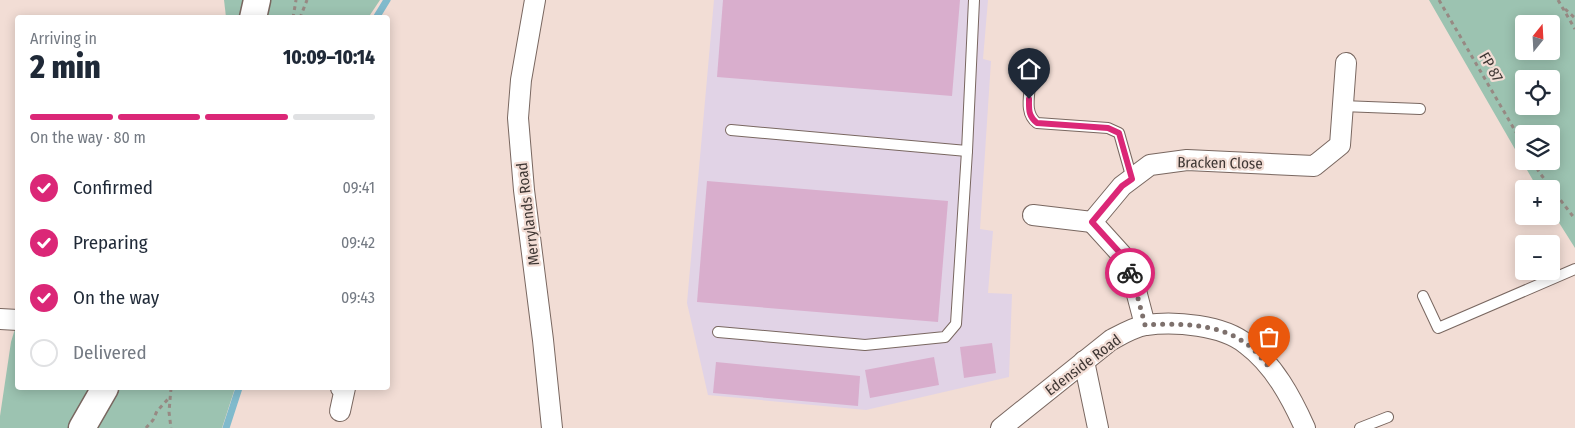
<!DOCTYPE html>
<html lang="en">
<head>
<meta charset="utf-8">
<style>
  :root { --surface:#fff; --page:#f2f2f3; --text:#1f2937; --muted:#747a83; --line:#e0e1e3; --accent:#db2777 }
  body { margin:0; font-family:"Fira Sans Condensed",sans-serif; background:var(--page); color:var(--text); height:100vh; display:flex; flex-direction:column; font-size:19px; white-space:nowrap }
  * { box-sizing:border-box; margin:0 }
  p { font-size:16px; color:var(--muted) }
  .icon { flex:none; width:28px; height:28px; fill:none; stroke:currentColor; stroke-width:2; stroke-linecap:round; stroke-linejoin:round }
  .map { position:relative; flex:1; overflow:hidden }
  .details { position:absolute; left:15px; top:15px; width:375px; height:375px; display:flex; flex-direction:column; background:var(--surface); border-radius:5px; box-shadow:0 2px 12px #0003 }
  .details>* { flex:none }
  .needle { width:32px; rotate:18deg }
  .buttons { position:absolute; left:1515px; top:15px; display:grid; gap:10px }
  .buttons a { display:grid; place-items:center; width:45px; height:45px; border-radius:5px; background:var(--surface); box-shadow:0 2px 12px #0003; font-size:25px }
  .pin { position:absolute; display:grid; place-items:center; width:42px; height:42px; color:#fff; margin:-51px -21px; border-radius:50% 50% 50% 0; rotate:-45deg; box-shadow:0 0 5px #0007 }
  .pin .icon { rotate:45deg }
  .courier { position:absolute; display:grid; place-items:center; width:50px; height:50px; margin:-25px; border:4px solid #db2777; border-radius:50%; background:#fff; color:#222; box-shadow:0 1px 6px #0007 }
  .headline em { font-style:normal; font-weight:800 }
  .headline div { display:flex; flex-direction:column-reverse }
  .headline { display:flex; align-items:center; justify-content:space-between; height:85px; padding:0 15px }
  h1 { font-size:32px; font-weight:800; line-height:38px }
  .bar { display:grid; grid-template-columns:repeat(4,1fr); gap:8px 5px; align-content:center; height:60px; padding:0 15px }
  .bar i { height:6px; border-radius:4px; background:var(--line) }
  .bar .current { background:var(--accent) }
  .bar p { grid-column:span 4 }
  ol { padding:0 15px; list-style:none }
  li { display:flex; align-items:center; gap:15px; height:55px }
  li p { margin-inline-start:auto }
  li .icon { padding:5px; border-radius:50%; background:var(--accent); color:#fff; stroke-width:4 }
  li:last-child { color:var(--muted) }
  li i { width:28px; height:28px; border:2px solid var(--line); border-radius:50% }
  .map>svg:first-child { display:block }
  .industrial { fill:#e1d3e6 }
  .green { fill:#9cc3b1; fill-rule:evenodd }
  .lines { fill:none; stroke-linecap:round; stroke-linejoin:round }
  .stream { stroke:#80bacc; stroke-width:7 }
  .building { fill:#d9aecd }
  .service-casing { stroke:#796760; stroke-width:12 }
  .minor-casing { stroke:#796760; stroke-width:22 }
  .tertiary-casing { stroke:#796760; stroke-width:29 }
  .path { stroke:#978983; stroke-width:3; stroke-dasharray:4 4; stroke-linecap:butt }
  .service { stroke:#fff; stroke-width:10 }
  .minor { stroke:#fff; stroke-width:20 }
  .tertiary { stroke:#fff; stroke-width:26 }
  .done { stroke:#7d706c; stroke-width:5; stroke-dasharray:0 9 }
  .route { stroke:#db2777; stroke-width:6 }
  .labels { text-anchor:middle; stroke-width:4.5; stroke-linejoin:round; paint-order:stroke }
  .street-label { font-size:15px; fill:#3e3633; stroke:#f2ddd5 }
</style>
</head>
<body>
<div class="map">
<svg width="1575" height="428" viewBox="0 0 1575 428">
  <rect width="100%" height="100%" fill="#f2ddd5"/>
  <path class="industrial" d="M714 0H988L983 59 991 61 980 229 993 231 988 293 1012 294 1009 377 866 410 708 395 687 303Z"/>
  <g class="green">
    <path d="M224 0H380L368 18 226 17Z"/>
    <path d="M1429 0H1575V248L1551 210V189H1538ZM1524 24H1551V51H1524ZM1524 79H1551V106H1524ZM1524 134H1551V161H1524Z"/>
    <path d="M17 322 18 388H235L222 428H0V416L11 342Z"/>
  </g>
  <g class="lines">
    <g class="stream">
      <path d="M376 18 387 0"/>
      <path d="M226 428 239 388"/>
    </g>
  </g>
  <g class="building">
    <path d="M723 0H960L952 96 717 77Z"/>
    <path d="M707 181 948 201 938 322 697 302Z"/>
    <path d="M992 343 996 373 964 378 960 347Z"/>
    <path d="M934 357 939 385 870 398 865 370Z"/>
    <path d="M716 362 860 376 858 406 713 393Z"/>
  </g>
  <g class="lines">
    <g class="service-casing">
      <g id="service">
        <path d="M1030 85C1029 98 1025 114 1037 123L1108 128 1119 133 1132 179"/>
        <path d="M1342 106 1420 109"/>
        <path d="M731 130 967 151"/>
        <path d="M1423 296 1438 328 1575 269"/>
        <path d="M718 332 865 345 945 337 956 324 967 151 974 0"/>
        <path d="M1360 428 1388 417"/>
      </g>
    </g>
    <g class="minor-casing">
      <g id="minor">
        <path d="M535 0 521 80 518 118 524 190 543 340 552 428"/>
        <path d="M1033 215 1092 222"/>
        <path d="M0 319 18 320"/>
        <path d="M1145 325 1134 283 1121 254 1092 222 1122 186 1150 165 1187 160 1314 166 1340 145 1346 63"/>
        <path d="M1084 361 1098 428"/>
        <path d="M340 411 345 388H341"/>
        <path d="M1001 428 1111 340C1122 334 1134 327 1146 325 1175 321 1223 325 1246 344 1274 365 1291 397 1305 428"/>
      </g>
    </g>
    <g class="tertiary-casing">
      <g id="tertiary">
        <path d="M253 18 257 0"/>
        <path d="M82 428 105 388"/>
      </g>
    </g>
    <g class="path">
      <path d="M1439 0 1524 146"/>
      <path d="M1558 0 1575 29"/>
      <path d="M1565 9 1575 18"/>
      <path d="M293 18 296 0"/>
      <path d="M300 18 307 0"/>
      <path d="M1533 161 1539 172 1575 219"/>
      <path d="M171 388 169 412 171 428"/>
      <path d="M146 428 153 420 157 411 170 397"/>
    </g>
    <use href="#service" class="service"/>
    <use href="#minor" class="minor"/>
    <use href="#tertiary" class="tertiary"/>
  </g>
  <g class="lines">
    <path class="done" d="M1130 273 1134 283 1145 325C1177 323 1216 323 1244 342 1254 348 1261 358 1269 367"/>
    <path class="route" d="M1029 99C1029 109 1028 116 1037 123L1108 128 1119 133 1132 179 1122 186 1092 222 1121 254 1130 273"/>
  </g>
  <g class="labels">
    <g class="street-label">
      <text transform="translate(1491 67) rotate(60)" y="5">FP 87</text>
      <text transform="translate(1220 163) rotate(1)" y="5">Bracken Close</text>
      <text transform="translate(528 214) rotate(-97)" y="5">Merrylands Road</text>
      <text transform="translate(1083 365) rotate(-37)" y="5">Edenside Road</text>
    </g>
  </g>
</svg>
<div class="buttons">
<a><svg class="needle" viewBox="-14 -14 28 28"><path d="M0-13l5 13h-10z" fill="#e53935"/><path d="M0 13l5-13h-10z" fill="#747a83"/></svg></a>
<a><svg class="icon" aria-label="locate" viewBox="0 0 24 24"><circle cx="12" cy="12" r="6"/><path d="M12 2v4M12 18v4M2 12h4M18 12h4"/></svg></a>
<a><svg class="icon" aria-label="layers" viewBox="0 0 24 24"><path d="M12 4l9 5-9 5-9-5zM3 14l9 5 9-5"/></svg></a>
<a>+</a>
<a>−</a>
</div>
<div class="pin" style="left:1269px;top:367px;background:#ea580c"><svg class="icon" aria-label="bag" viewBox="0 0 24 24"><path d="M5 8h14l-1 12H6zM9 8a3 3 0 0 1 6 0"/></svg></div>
<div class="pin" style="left:1029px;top:99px;background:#1f2937"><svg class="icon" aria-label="home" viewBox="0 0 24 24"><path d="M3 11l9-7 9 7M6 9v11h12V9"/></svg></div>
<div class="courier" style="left:1130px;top:273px"><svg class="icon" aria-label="bike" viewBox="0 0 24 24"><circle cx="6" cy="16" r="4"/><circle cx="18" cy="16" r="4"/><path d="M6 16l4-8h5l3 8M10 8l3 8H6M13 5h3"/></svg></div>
<section class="details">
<div class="headline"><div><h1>2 min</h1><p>Arriving in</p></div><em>10:09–10:14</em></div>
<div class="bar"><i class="current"></i><i class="current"></i><i class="current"></i><i></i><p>On the way · 80 m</p></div>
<ol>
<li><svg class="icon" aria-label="check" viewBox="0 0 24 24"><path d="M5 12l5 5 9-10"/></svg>Confirmed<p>09:41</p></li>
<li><svg class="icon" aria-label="check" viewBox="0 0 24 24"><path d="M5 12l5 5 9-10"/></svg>Preparing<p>09:42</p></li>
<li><svg class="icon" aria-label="check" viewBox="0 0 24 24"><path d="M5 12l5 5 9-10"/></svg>On the way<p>09:43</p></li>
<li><i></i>Delivered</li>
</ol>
</section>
</div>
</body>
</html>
